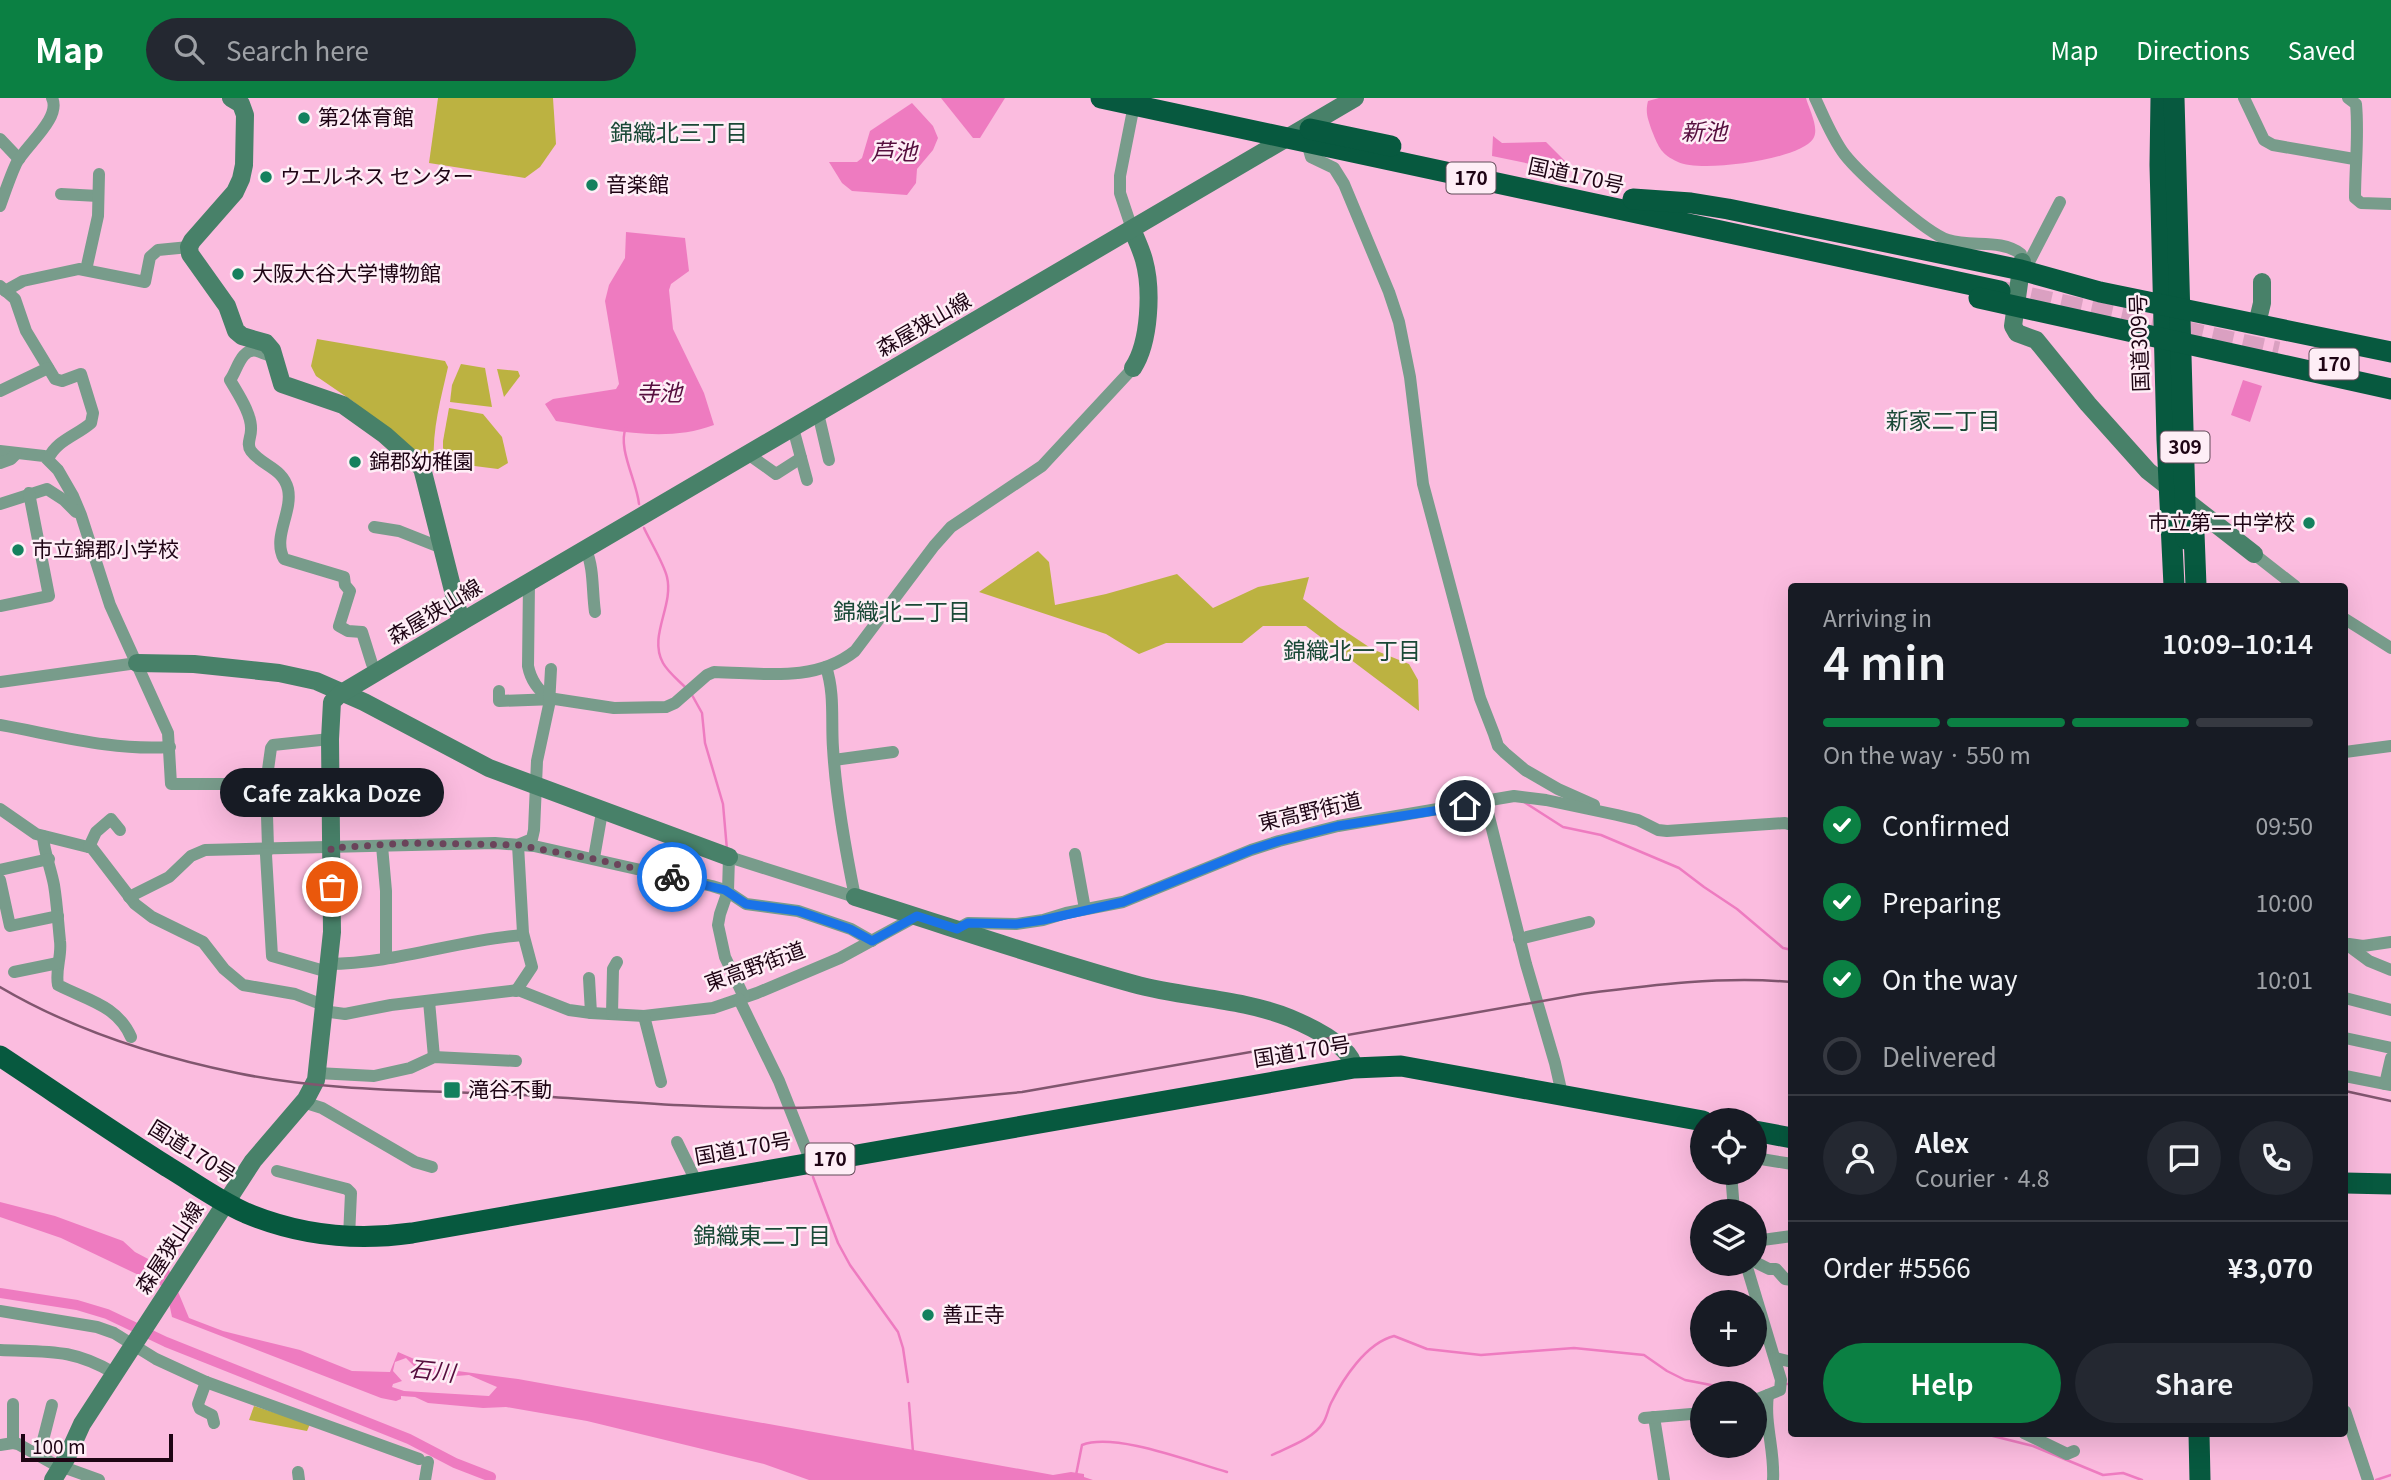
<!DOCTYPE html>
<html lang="en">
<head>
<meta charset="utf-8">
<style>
  :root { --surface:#171b24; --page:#242831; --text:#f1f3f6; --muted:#9ea1a6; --line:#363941; --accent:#0b8043 }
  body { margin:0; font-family:Georgia,"Noto Sans JP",serif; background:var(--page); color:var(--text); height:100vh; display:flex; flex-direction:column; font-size:26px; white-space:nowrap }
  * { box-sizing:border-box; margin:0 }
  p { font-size:23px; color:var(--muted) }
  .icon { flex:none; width:38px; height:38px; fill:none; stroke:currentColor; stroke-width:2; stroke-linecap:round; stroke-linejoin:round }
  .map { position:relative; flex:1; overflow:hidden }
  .sheet { position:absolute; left:1788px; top:485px; width:560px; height:854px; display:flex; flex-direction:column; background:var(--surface); border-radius:7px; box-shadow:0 7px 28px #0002 }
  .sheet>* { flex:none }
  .controls { position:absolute; left:1690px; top:1010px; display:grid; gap:14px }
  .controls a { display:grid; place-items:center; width:77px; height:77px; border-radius:50%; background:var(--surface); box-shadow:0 7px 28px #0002; font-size:35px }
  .scale { position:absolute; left:21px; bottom:18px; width:152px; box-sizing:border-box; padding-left:7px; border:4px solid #1e0414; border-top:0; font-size:19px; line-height:24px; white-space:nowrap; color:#1e0414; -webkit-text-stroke:5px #feeef6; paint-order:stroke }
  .pin { position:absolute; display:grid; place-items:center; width:60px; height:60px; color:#fff; margin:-30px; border:4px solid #fff; border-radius:50%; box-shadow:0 2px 7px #0007 }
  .courier { position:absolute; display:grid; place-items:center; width:70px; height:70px; margin:-35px; border:5px solid #1a73e8; border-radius:50%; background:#fff; color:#222; box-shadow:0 2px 9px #0007 }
  .bubble { position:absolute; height:49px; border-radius:24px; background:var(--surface); box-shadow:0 7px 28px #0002; font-size:23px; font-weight:600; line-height:49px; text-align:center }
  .overview em { font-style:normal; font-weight:600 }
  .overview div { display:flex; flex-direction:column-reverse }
  .overview { display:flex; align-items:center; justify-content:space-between; height:119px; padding:0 35px }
  h1 { font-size:46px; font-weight:600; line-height:52px }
  .bar { display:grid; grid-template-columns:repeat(4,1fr); gap:10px 7px; align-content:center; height:84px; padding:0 35px }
  .bar i { height:9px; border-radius:5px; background:var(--line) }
  .bar .on { background:var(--accent) }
  .bar p { grid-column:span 4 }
  .line { display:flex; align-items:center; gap:18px; padding:0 35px; border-top:2px solid var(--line) }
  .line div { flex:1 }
  .round { display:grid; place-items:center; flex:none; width:74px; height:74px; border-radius:37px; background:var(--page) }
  ol { padding:0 35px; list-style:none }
  li { display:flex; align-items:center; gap:21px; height:77px }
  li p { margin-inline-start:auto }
  li .icon { padding:7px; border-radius:50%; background:var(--accent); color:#fff; stroke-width:4 }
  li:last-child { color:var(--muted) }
  li i { width:38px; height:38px; border:4px solid var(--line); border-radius:50% }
  .cta { display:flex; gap:14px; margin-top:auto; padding:14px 35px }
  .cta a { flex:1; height:80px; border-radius:42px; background:var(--accent); color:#fff; font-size:28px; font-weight:600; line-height:80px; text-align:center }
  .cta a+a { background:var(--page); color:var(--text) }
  header { display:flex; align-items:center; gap:42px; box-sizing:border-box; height:98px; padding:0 35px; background:var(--accent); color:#fff }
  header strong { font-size:33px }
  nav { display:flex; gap:38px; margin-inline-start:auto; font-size:24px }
  .search { width:490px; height:63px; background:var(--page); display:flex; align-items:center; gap:18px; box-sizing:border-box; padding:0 24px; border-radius:38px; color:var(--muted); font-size:26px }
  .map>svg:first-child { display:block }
  .green { fill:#bcb241 }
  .water { fill:#ee7bc0; fill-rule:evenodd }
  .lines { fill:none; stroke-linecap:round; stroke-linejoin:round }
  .stream { stroke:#ee7bc0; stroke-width:2.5 }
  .canal { stroke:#ee7bc0; stroke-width:10 }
  .highway-tunnel { stroke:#daa0c1; stroke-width:21; stroke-dasharray:21 10; stroke-linecap:butt }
  .street { stroke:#789c8b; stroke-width:12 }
  .secondary { stroke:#488169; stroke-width:18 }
  .highway { stroke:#07593f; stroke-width:21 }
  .rail { stroke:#81566f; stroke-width:2.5 }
  .done { stroke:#6b445b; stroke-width:7; stroke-dasharray:0 12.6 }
  .route { stroke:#1a73e8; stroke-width:9 }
  .poi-dot { fill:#14815e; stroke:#feeef6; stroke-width:2.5 }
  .labels { text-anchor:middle; stroke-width:5; stroke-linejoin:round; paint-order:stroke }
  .shield { fill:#feeef6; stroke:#614a58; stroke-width:2 }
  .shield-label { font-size:19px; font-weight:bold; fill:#1e0414 }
  .poi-label { font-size:21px; fill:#1e0414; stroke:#feeef6; text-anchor:start }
  .street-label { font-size:21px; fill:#1e0414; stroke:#feeef6 }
  .water-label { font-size:23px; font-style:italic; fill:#560e3e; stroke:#feeef6 }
  .neighbourhood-label { font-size:23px; fill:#194836; stroke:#feeef6 }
</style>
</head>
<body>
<header>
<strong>Map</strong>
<div class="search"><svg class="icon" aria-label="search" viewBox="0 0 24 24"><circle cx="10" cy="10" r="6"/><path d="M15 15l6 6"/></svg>Search here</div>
<nav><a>Map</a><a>Directions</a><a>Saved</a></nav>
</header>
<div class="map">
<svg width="2391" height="1382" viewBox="0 0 2391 1382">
  <rect width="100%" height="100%" fill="#fbbcdf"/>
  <g class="green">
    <path d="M438 0H553L556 46 540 69 525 80 429 65Z"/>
    <path d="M317 241 445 263 448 269C441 300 432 332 434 364L425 365 354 304 316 278 311 268Z"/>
    <path d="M461 266 485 270 492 309 450 304 452 287Z"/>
    <path d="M497 271 518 273 520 278 504 299Z"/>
    <path d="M449 310 483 316 502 339 508 365 498 371 443 364V343Z"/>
    <path d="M1038 453 1049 464 1055 507 1106 496 1177 476 1213 510 1258 489 1309 479 1303 501 1339 529 1372 551 1409 566 1418 582 1419 613 1306 528H1263L1242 545H1166L1139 556 1106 536 979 494Z"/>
    <path d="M254 1308 310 1326 307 1333 249 1322Z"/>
  </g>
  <g class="water">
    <path d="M941 0H1005L980 40H973Z"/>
    <path d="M1659 0H1806C1809 11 1820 31 1813 41 1799 62 1700 75 1678 64 1661 56 1659 50 1652 33 1648 21 1645 15 1648 3Z"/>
    <path d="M912 5 933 28 938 40 933 52 917 71 916 85 907 97 852 93 842 85 829 64H857L862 60 870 33Z"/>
    <path d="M1493 38 1502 45 1546 44 1571 69 1569 74 1492 58Z"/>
    <path d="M626 134 685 140 689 173 671 186 669 192 673 231 704 295 714 327C663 346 609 331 556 323L545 306 553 301 616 291 619 286 605 203 609 187 625 160Z"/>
    <path d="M2243 282 2262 288 2250 324 2231 317Z"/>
    <path d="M0 1104 55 1118 123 1143 135 1154 169 1172 189 1220 223 1233 300 1252 352 1273 390 1274 398 1254 435 1270 518 1281 1053 1377 1071 1374 1084 1376V1379L1093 1382H809L764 1366 587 1323 506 1309 483 1310 428 1305 415 1299 401 1298V1301L396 1303 381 1300 172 1219 166 1190 61 1140 0 1119ZM406 1260 421 1275 443 1279 469 1277 497 1289 489 1298 404 1293 392 1289 393 1286 402 1283 393 1273 395 1264Z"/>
  </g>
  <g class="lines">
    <g class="stream">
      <path d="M626 330C617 349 637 384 639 406"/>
      <path d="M644 430C650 443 664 466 667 479 674 508 648 538 663 565 668 574 678 582 685 589"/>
      <path d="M692 597 702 615 705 645 723 706 727 752"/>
      <path d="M1524 704 1563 729 1601 737 1679 770 1704 789 1737 811 1783 850 1792 852"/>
      <path d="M813 1079 838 1145 850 1167 898 1234 903 1250 908 1284"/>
      <path d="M1784 1286H1792"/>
      <path d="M909 1305 913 1354"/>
      <path d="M1981 1335 2033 1348 2103 1377 2123 1375 2142 1382"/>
      <path d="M1272 1357C1288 1349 1313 1341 1323 1325 1327 1319 1328 1311 1331 1305 1343 1281 1366 1245 1394 1238L1427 1251 1481 1257 1574 1250 1644 1257 1667 1273 1685 1282 1711 1287 1728 1295"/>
      <path d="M1075 1382 1082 1347C1115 1334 1191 1364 1227 1374"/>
      <path d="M2376 1382 2391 1377"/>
    </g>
    <path class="canal" d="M0 1195 77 1207 107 1216 166 1244 409 1341 455 1365 491 1379 490 1382"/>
    <path class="highway-tunnel" d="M2000 193 2278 254"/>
    <g class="street">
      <path d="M1815 0C1824 19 1832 40 1845 57 1860 76 1926 135 1948 142 1971 150 2000 140 2021 156L2022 164H2029L2060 104"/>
      <path d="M2244 0 2264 42 2273 47 2354 61"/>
      <path d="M2348 0 2356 6C2359 38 2355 67 2355 100L2361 105 2391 106"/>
      <path d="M0 41 19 61"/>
      <path d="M1306 41 1311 59 1334 70 1344 86 1389 194 1399 224 1410 279 1423 386 1480 600 1494 636 1498 648 1505 655 1525 672 1558 691 1594 707"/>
      <path d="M61 96 98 98"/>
      <path d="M0 108C5 94 10 79 16 66 24 49 62 20 52 0"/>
      <path d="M1132 131 1120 95V78L1134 7"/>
      <path d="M86 172 98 118 99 76"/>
      <path d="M0 188 15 201 26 233 55 281 62 283 81 276 93 315 91 325C76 338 57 342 48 361"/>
      <path d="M5 193 23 183 79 171 145 184 150 159 158 152 189 149"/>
      <path d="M274 258C266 258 264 255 257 253 241 249 237 273 230 282 238 296 252 316 251 332 251 340 246 346 251 353 262 368 283 370 288 391 293 414 272 439 284 461L344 479 345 487 350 493 339 528 348 533 362 534 372 566"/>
      <path d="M0 293 48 270"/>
      <path d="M818 315 829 362"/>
      <path d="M793 330 807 382"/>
      <path d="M0 353 44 358 58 372 73 398 81 417 110 507 168 635 171 686H266"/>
      <path d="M748 356 776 376 801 360"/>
      <path d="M0 365 11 361 16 356"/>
      <path d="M0 406 47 391 64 402 76 414"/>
      <path d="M374 429 399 433 442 450"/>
      <path d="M586 452C594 470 592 493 595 514"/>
      <path d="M2254 456 2295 488"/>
      <path d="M529 485 528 568C531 583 538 591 549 601"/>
      <path d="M0 508 49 498 29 395"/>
      <path d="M2345 521 2391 550"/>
      <path d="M0 584 137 565"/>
      <path d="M499 593V603L555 601 614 610 666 609 675 605 707 577 714 574C762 575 815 585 855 553L934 448 951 429 1042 368 1133 270"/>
      <path d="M0 627C57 637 112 653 170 649"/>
      <path d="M2345 654 2391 648"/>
      <path d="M834 662 893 654"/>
      <path d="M1485 703 1526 866 1555 965 1562 996"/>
      <path d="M0 711 36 736 92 750 135 806 152 819 203 844 224 871 243 887 295 896 318 905 330 914 345 916 391 907 518 892 569 912 591 915 644 918 713 910 757 895 840 860 917 818"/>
      <path d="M43 738C44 754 51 771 54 787 57 805 58 824 60 843 62 858 55 872 58 887 87 902 117 907 131 939"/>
      <path d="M520 746 532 741 534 732 537 663 549 607 551 571"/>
      <path d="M382 748 386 793V860"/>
      <path d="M89 749 96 734 111 721 120 732"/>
      <path d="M1075 756 1085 811"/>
      <path d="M594 760 602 714"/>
      <path d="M0 772 49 761"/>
      <path d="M0 782 10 828 58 818"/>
      <path d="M129 799 169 779 191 758 205 752 495 745 534 748 712 788 725 792 746 806 798 813 851 831 872 843"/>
      <path d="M957 831 968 825 1016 826 1043 822 1066 815 1123 804 1251 752 1279 743 1338 728 1514 698 1546 702 1617 717 1638 722 1658 732 1667 733 1785 725 1792 727"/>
      <path d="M1519 841 1589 824"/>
      <path d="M2346 846 2369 863 2391 872"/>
      <path d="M2349 846 2363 848 2391 844"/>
      <path d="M328 866C394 866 458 842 523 837"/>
      <path d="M14 874 58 865"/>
      <path d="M328 874 272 858 266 757 268 749 266 686 271 650 273 647 330 641"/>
      <path d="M589 880 591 915"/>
      <path d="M516 893 532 869 523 835 518 747"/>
      <path d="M744 899 725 859 718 827 720 816 728 793 729 759 855 799C845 749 836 700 833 650 831 623 835 596 826 569"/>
      <path d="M2345 900 2391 912"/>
      <path d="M739 901 779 983 811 1064"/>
      <path d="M429 903 434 959"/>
      <path d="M612 916 613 871 617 864"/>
      <path d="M644 918 661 984"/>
      <path d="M2345 940 2391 950"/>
      <path d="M317 975 374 978 410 970 434 959 516 963"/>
      <path d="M2345 978 2391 987"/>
      <path d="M2385 986 2391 960"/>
      <path d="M303 1004 322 1010 415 1064 432 1069"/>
      <path d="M677 1044 697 1085"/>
      <path d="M1755 1058 1761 1061 1792 1066"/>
      <path d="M277 1073 347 1091 351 1095 349 1139"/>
      <path d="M1731 1074 1734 1113"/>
      <path d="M1755 1143 1792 1138"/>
      <path d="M1755 1164 1769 1171H1776L1785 1181 1792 1182"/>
      <path d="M1746 1166 1781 1282 1780 1292 1755 1302"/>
      <path d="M0 1213 97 1229 114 1235 156 1261 206 1284 419 1361"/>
      <path d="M0 1252C47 1254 72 1250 114 1275"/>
      <path d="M1775 1260 1792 1264"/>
      <path d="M206 1284 198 1306 200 1311 212 1317 214 1325"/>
      <path d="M1768 1297C1764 1326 1775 1353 1773 1382"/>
      <path d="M2345 1313 2368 1382"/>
      <path d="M1654 1319 1664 1382"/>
      <path d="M1644 1320 1703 1315"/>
      <path d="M2024 1335 2067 1356 2074 1353"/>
      <path d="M13 1345V1306"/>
      <path d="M0 1347 13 1345 18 1346 52 1365 99 1382"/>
      <path d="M39 1358 52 1307"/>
      <path d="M298 1374 299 1382"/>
      <path d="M425 1382 428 1364"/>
    </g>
    <g class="secondary">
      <path d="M231 0 241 6 245 17 244 67 241 81 235 94 192 143 189 149 190 156 227 208 236 233 242 238 266 245 272 252 282 286 343 307 385 337 422 370 461 524"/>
      <path d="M1132 131C1136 141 1141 151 1144 162 1152 191 1150 244 1133 270"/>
      <path d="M2022 164 2013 228 2017 235 2036 242 2088 306 2148 373 2254 456"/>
      <path d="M2257 226 2262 205V184"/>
      <path d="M137 565 194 566 279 575 316 583 364 604 489 670 729 759"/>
      <path d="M855 799C948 828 1040 860 1134 886 1185 900 1240 900 1290 920 1309 928 1352 948 1354 970"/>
      <path d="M53 1382 67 1359 82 1326 253 1063 306 1001 316 982 332 834 330 641 332 604 340 596 461 524 1355 0"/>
    </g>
    <g class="highway">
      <path d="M1101 0 2000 193"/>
      <path d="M2161 0 2160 67 2167 342 2174 488"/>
      <path d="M2174 0 2186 441"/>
      <path d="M1310 31 1391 48"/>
      <path d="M1633 101 1691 105 1728 111 2021 172 2100 194 2391 254"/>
      <path d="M1979 200 2391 291"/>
      <path d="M2192 425 2194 435 2196 488"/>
      <path d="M0 958C56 995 111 1033 168 1069 193 1084 219 1103 246 1115 299 1137 356 1143 412 1135L1354 970 1401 968 1703 1023"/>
      <path d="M1755 1033 1792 1040"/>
      <path d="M2345 1085 2391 1086"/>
      <path d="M2199 1335 2200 1382"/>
    </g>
    <g class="rail">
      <path d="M0 889C73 932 154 958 237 975 329 994 427 992 521 997 605 1002 690 1010 774 1010 856 1010 940 1002 1022 994L1582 896C1652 887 1721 878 1792 884"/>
      <path d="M2345 993 2391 1003"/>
    </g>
  </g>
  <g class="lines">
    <path class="done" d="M332 789 331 750 408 745 518 747 594 761 672 779"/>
    <path class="route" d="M672 779 725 792 746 806 798 813 850 831 872 843 917 818 957 831 968 825 1016 826 1043 822 1123 804 1251 752 1279 743 1338 728 1465 708"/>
  </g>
  <g class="poi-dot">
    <circle cx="304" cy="20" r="7"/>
    <circle cx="266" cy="79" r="7"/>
    <circle cx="592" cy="87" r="7"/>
    <circle cx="238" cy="176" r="7"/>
    <circle cx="355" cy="364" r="7"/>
    <circle cx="2309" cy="425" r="7"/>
    <circle cx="18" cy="452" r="7"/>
    <rect x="443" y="983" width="18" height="18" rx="3.5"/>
    <circle cx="928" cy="1217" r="7"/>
  </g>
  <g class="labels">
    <g class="shield">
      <rect x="1446.5" y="64.5" width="49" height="31" rx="5"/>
      <rect x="2309.5" y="250.5" width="49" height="31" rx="5"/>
      <rect x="2160.5" y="333.5" width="49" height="31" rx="5"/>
      <rect x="805.5" y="1045.5" width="49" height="31" rx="5"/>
    </g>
    <g class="shield-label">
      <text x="1471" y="87">170</text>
      <text x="2334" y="273">170</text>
      <text x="2185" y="356">309</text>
      <text x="830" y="1068">170</text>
    </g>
    <g class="poi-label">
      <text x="318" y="27">第2体育館</text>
      <text x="280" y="86">ウエルネス センター</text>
      <text x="606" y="94">音楽館</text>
      <text x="252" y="183">大阪大谷大学博物館</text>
      <text x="369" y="371">錦郡幼稚園</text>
      <text x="2295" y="432" text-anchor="end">市立第二中学校</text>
      <text x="32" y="459">市立錦郡小学校</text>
      <text x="468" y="999">滝谷不動</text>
      <text x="942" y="1224">善正寺</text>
    </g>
    <g class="street-label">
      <text transform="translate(1576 78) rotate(12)" y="7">国道170号</text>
      <text transform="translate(924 227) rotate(-30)" y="7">森屋狭山線</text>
      <text transform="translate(2140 245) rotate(-92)" y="7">国道309号</text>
      <text transform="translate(435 514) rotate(-31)" y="7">森屋狭山線</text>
      <text transform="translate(1310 714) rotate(-13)" y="7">東高野街道</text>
      <text transform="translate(755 869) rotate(-20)" y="7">東高野街道</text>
      <text transform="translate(1302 954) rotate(-9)" y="7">国道170号</text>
      <text transform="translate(743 1051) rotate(-10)" y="7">国道170号</text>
      <text transform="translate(192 1054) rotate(32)" y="7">国道170号</text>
      <text transform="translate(170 1150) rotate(-57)" y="7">森屋狭山線</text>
    </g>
    <g class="water-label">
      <text x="1704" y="42">新池</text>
      <text x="894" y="62">芦池</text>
      <text x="659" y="303">寺池</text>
      <text transform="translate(432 1273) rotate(6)" y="8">石川</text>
    </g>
    <g class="neighbourhood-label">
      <text x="679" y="43">錦織北三丁目</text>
      <text x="1943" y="331">新家二丁目</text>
      <text x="902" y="522">錦織北二丁目</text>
      <text x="1352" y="561">錦織北一丁目</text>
      <text x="762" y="1146">錦織東二丁目</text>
    </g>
  </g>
</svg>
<div class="controls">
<a><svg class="icon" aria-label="locate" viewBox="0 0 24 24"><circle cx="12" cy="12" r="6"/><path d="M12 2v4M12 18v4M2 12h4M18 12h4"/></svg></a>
<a><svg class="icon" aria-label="layers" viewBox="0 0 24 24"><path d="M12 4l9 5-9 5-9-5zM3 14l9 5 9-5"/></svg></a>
<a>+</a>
<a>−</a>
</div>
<div class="scale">100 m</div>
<div class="pin" style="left:332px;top:789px;background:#ea580c"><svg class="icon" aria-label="bag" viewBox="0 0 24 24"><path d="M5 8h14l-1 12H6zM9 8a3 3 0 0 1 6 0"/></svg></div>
<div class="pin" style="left:1465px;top:708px;background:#1f2937"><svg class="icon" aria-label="home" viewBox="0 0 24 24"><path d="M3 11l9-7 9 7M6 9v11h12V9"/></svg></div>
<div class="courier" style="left:672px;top:779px"><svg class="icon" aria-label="bike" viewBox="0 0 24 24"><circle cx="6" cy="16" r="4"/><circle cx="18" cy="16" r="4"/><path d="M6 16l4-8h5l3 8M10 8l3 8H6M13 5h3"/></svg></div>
<div class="bubble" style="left:220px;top:670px;width:224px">Cafe zakka Doze</div>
<section class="sheet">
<div class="overview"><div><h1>4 min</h1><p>Arriving in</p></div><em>10:09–10:14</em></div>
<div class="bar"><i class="on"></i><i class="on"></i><i class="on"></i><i></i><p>On the way · 550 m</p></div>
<ol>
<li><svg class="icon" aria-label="check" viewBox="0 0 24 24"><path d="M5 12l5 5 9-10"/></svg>Confirmed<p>09:50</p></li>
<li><svg class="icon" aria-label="check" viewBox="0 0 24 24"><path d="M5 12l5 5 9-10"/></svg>Preparing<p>10:00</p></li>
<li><svg class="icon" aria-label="check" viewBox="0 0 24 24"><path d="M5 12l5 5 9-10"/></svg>On the way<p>10:01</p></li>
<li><i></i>Delivered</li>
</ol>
<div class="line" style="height:126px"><a class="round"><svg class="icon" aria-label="person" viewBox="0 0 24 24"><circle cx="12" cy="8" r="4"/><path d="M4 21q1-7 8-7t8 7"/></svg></a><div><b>Alex</b><p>Courier · 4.8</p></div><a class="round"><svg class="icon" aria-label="chat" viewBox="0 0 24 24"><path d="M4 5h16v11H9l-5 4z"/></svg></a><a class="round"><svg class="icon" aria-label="phone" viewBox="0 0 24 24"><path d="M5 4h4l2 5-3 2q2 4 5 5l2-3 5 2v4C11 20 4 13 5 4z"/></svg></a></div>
<div class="line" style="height:91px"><div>Order #5566</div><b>¥3,070</b></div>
<div class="cta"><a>Help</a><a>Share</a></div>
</section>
</div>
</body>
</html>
